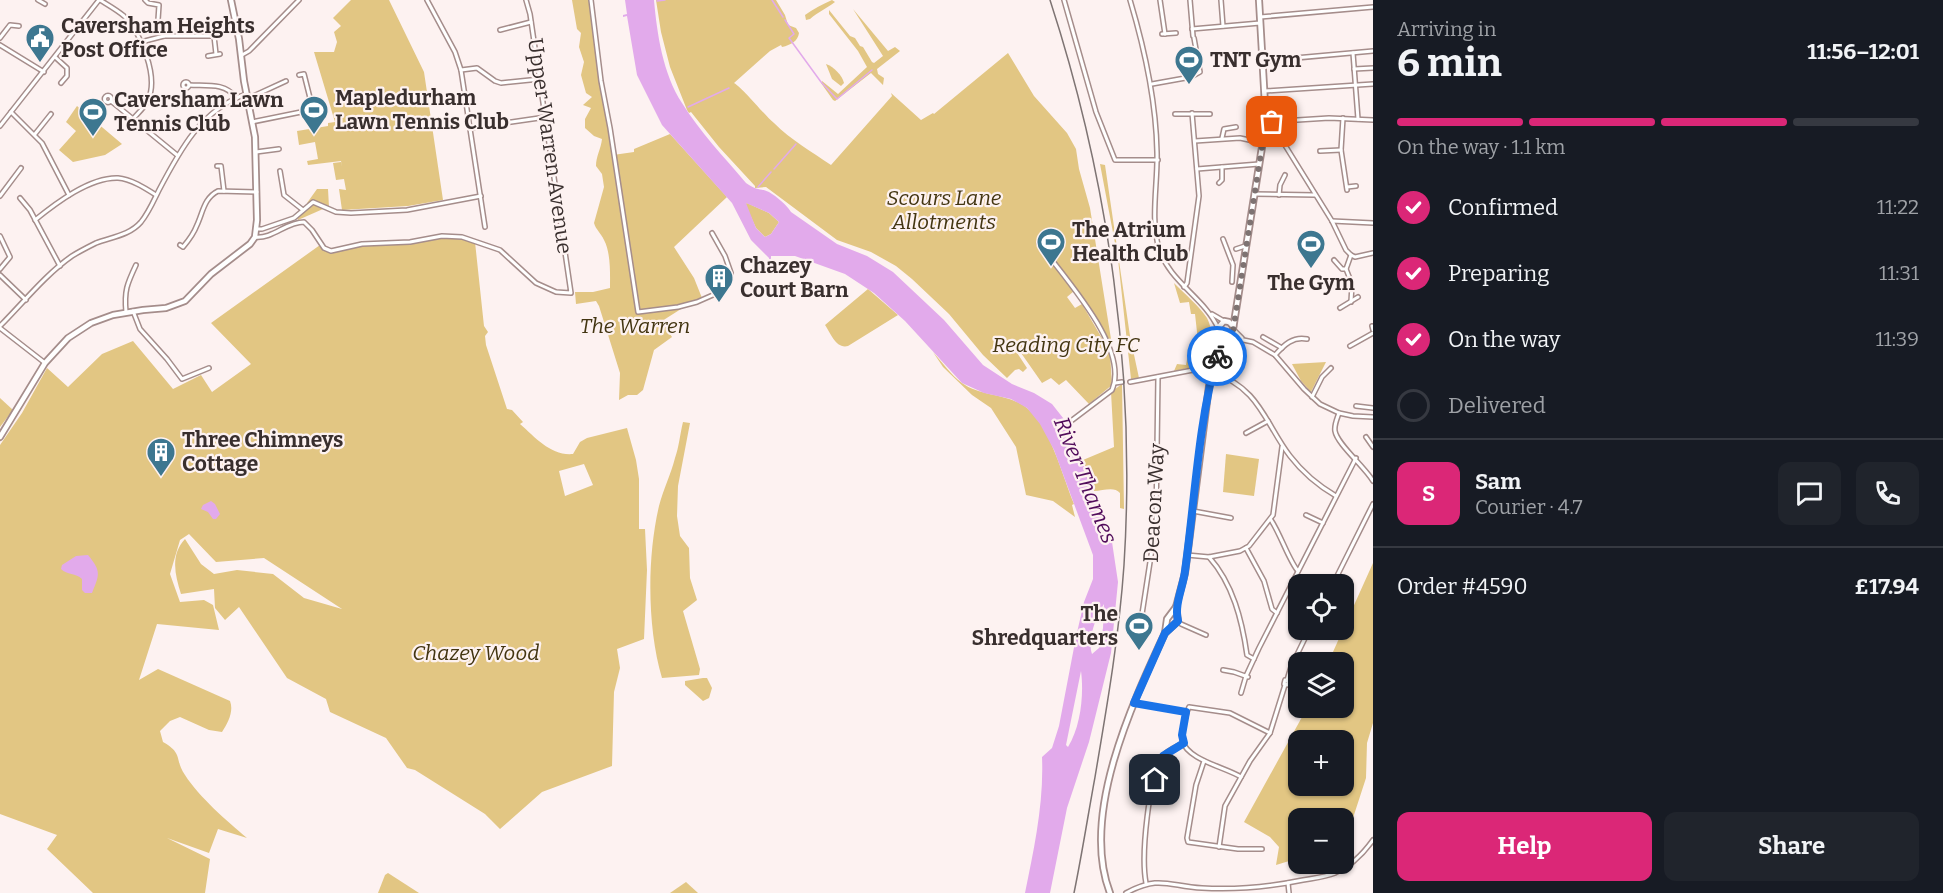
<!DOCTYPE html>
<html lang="en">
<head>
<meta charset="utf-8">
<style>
  :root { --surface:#171b24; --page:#20242c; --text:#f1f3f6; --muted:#9ea1a6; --line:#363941; --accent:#db2777 }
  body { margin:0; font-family:Bitter,serif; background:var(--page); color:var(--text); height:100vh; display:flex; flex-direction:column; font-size:22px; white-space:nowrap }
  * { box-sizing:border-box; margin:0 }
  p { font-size:20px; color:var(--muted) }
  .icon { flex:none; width:33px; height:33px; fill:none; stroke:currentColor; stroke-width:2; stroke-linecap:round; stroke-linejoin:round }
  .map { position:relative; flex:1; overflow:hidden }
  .panel { display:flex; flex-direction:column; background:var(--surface); width:570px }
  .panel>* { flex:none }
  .tools { position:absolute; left:1288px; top:574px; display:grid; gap:12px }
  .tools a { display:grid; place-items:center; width:66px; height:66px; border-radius:12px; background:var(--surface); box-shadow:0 2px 4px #0004; font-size:30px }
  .pin { position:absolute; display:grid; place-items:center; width:51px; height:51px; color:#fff; margin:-26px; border-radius:12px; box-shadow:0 3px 9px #0006 }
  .courier { position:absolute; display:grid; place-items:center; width:60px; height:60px; margin:-30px; border:4px solid #1a73e8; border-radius:50%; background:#fff; color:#222; box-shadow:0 2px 8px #0007 }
  .head em { font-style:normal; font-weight:700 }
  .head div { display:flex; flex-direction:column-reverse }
  .head { display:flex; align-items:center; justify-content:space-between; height:102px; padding:0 24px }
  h1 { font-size:39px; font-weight:700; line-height:45px }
  .bar { display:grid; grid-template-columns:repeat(4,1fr); gap:9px 6px; align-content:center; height:72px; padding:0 24px }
  .bar i { height:8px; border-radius:4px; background:var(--line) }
  .bar .current { background:var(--accent) }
  .bar p { grid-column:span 4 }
  .line { display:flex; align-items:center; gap:15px; padding:0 24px; border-top:2px solid var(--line) }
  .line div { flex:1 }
  .round { display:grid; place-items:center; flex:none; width:63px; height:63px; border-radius:12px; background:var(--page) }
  ol { padding:0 24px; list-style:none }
  li { display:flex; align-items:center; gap:18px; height:66px }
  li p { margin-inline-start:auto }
  li .icon { padding:6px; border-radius:50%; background:var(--accent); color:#fff; stroke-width:4 }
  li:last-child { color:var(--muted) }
  li i { width:33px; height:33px; border:3px solid var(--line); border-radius:50% }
  .button { display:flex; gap:12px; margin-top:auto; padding:12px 24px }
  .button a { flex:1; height:69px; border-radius:12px; background:var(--accent); color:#fff; font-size:24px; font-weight:700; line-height:69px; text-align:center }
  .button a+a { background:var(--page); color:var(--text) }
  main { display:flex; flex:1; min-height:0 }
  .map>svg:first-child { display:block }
  .green { fill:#e2c683; fill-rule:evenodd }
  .water { fill:#e2aaeb; fill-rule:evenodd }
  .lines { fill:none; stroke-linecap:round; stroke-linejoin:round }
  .stream { stroke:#e2aaeb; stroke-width:1.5 }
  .minor-casing { stroke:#a58d8b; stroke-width:6 }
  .major-casing { stroke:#a58d8b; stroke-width:8 }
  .minor { stroke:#fff; stroke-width:3 }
  .major { stroke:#fff; stroke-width:4.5 }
  .rail { stroke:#7e7473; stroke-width:1.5 }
  .done { stroke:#7e7372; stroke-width:6; stroke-dasharray:0 10.8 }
  .route { stroke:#1a73e8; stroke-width:8 }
  .labels { text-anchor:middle; stroke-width:4.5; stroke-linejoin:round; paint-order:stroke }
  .poi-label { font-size:21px; font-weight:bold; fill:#392f2e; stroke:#fdf2f1; text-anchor:start }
  .street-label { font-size:21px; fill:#392f2e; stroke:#fdf2f1 }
  .park-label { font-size:21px; font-style:italic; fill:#433511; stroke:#fdf2f1 }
  .water-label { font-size:22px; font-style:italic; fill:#510c5b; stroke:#fdf2f1 }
</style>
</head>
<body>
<main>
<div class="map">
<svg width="1373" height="893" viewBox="0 0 1373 893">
  <rect width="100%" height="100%" fill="#fdf2f1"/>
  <g class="green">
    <path d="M351 0H389L424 72 443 200 408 206 342 210 339 189 346 190 344 179 336 180 333 163 341 162 342 167 341 161 308 165 307 161 318 159 315 142 299 145 297 131 328 126V123L335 122 314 52H334L337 42 334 32 341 26 333 18Z"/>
    <path d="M572 0H591L613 155 634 152V149L670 134 727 197 674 247 694 278 702 298 680 306 662 307 681 309 662 321 672 337 654 350 643 390 637 395H628L619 400 620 373 599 306 596 301 576 304 575 292H593L610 288C610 274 611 253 604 240 601 233 596 230 594 223L604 187 602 174 596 166C596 156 601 149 602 139L594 136 585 128V119L591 108 583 105 592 97 586 93 581 75 584 62 579 47 581 33 577 29Z"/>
    <path d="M656 0H776L785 15 788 25 796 28 799 33C798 41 791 45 782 47L781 45 770 51 734 83C743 88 764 115 774 123 791 140 812 152 831 165L892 96 891 93 921 120 933 113 934 114 1008 53 1034 96 1067 133 1076 149 1079 169 1090 208 1111 339 1108 340 1094 315 1074 291 1067 297 1075 308 1082 304 1110 352 1112 385 1089 404 1066 380 1059 385 1051 378 1042 383 1014 343 1012 345 1027 368 1023 372 1019 369 1015 370 1007 378 983 355 949 314 912 279 896 266 871 252 837 240 766 187 755 188V186L719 147 691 112 689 113 687 110 670 67 661 32Z"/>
    <path d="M832 0 835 2C827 8 818 12 810 19L806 20 805 15C813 9 823 4 832 0Z"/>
    <path d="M853 9 888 51 895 47 900 51 877 69 878 74 884 78 883 85 871 73 835 101 833 100 821 83 822 81 838 94 867 67 858 51 829 14V10L850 36 855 38 860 46 863 47 872 62 874 63 883 56Z"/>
    <path d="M826 64C834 67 842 75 844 83L841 86 832 79Z"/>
    <path d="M77 106 122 144 105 155 73 162 59 150 76 131 66 122Z"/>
    <path d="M1100 164 1105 165 1130 336 1139 378 1131 379 1118 259Z"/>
    <path d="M317 189H328L329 207 317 201 307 203Z"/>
    <path d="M315 203 323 207V209L298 220 297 217 310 204Z"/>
    <path d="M747 203 769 213 779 222 771 234 765 237 756 228 745 204Z"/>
    <path d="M459 237 475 242 484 326 488 332 485 336 486 345 507 409 512 410 523 422 520 424C536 438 551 456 573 454L580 442 587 438 627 428 636 460 639 479V529H645L647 570 644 639 617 649 620 668 614 692 612 766 542 792 500 829 485 814 415 770 407 768 386 738 330 712 326 699 287 678 239 607 225 620 215 608 214 589 181 594C175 575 170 555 185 539L201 564 214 574 237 570 273 574 304 598 342 609 264 558 216 562 189 534 180 540 170 574 180 602 204 600 213 605 219 630 157 624 139 680 158 669 230 701C234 711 228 723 222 732L209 730 180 717 170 721 160 731 163 742C184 754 174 759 185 775 199 797 227 821 247 838L218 829 209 853 167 838 210 859 205 893H93L47 849 57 835 0 814V445L22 413 47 368 68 387 102 354 133 341 173 389 201 375 212 392 251 364 211 323 320 245 327 251 332 252 352 247ZM584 464 593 485 565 496 559 471Z"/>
    <path d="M1174 283C1185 294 1199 306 1207 318 1213 329 1215 355 1207 364L1174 371 1177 364 1186 365 1188 354 1191 355V350L1198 341 1195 314H1191L1189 302 1180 303Z"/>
    <path d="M868 289 898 315 848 346C836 349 831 334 825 325Z"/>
    <path d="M933 352C942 362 951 375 962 383 981 397 1008 393 1027 408 1051 428 1062 475 1074 504L1072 505 1075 517 1053 501 1026 495 1016 447 991 408 972 395 943 367Z"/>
    <path d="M1326 362 1311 392 1301 381 1292 364Z"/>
    <path d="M1122 384 1124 509 1120 508V493C1114 486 1103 491 1094 491L1083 460 1114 447 1111 392Z"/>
    <path d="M0 398 13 410 0 427Z"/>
    <path d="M683 422 690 423 678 486 677 516 680 536 689 548 690 578 697 600 683 611 700 669 699 675 662 678C647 628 647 557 659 506 663 490 671 474 675 458 679 447 680 434 683 422Z"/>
    <path d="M1226 454 1259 459 1254 496 1223 492Z"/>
    <path d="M1373 563V723L1367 743 1366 778 1352 821 1344 829V819H1299V858L1276 865 1279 847 1270 837 1244 822 1307 708H1344V663H1328ZM1299 741H1344V786H1299Z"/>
    <path d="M703 678H707L712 688 709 698 703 701 685 685V681Z"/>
    <path d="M388 873 419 893H378L385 875Z"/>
    <path d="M686 882 698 893H670Z"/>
  </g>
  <g class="water">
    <path d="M625 0H654C657 34 663 74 682 103 700 132 724 157 746 183 757 191 760 188 769 192 777 197 786 204 791 212L837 244 867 256 893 272 944 320 983 365 1012 384 1034 393 1052 404 1067 423 1076 449 1082 459 1088 481 1106 521 1112 542 1118 582 1111 653 1089 742 1067 808 1050 893H1025C1034 849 1044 803 1042 757L1052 748 1059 726 1076 637 1084 602 1093 579V555L1054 450 1040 424 1027 408 1011 399 984 393 962 383 905 321 874 293 845 274 795 256H771V264L775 270 772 272 766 269 770 266 769 258 751 240 732 203 662 125 637 75 627 16 623 17V15L627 14ZM746 203 769 213 779 222 771 234 765 237 756 228ZM1104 604 1103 628 1099 648 1092 654C1087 640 1096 616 1104 604ZM1081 671C1084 694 1081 726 1068 747L1066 745Z"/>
    <path d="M211 501 215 504 220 514 216 519H213L208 512 201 509 203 505Z"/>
    <path d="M88 555C101 571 100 574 92 593H85L82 590V579C76 573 67 575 61 569L62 565 76 556Z"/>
  </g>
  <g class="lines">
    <g class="stream">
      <path d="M772 0 783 17"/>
      <path d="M657 1 665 0"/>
      <path d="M785 20 794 34 789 38 821 82 837 99 872 70"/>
      <path d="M688 107 729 88"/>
      <path d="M774 169 796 144"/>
      <path d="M758 187 771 172"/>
    </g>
    <g class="minor-casing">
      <g id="minor">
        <path d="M38 0 45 4"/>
        <path d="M100 0C108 5 117 10 124 16 141 33 159 77 148 100 145 107 138 113 133 119"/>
        <path d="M145 0 148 3 159 5 158 20 164 36"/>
        <path d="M427 0 455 52 461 70 485 227"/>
        <path d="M591 0 601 81 610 128 638 312 678 307 697 302 722 291 731 273 725 256 712 233"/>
        <path d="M1064 0 1096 112 1115 160H1158"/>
        <path d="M1130 0C1145 50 1156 100 1157 152 1158 182 1150 220 1159 248 1169 282 1204 297 1218 328"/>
        <path d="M1160 0 1165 34"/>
        <path d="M1190 0 1193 36"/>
        <path d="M1221 0 1223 26"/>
        <path d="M1260 17 1373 7"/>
        <path d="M1192 29 1260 23"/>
        <path d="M500 30 531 22"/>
        <path d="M1162 34 1176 33"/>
        <path d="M214 36 216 54"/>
        <path d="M0 38 10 25 19 26"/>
        <path d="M141 42 164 36H214L215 28"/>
        <path d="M0 45 44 72"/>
        <path d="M1353 53 1358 119"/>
        <path d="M242 55 249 51 299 0"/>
        <path d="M208 56 220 54"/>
        <path d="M55 57 67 68V76L61 83"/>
        <path d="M1263 61 1373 51"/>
        <path d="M1354 69 1373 68"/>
        <path d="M461 70 477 68 495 81 501 83 540 79"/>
        <circle cx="186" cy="85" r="3"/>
        <path d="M1152 84 1191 77 1200 72 1194 38"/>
        <path d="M189 85C207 86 224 82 237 98"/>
        <path d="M1265 91 1373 84"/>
        <circle cx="108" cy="99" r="3.5"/>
        <path d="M247 99 286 81"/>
        <path d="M111 101 177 155"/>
        <path d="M11 112 42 143 69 195"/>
        <path d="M1175 114H1210"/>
        <path d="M1343 118 1341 150 1347 190"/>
        <path d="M1275 121 1278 134 1332 221 1346 250 1351 255 1355 257 1373 253"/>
        <path d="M252 122 311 110 312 106 304 74 299 75"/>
        <path d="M1266 122 1329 118 1373 120"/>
        <path d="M0 126 99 0"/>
        <path d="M471 128 546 117"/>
        <path d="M35 134 51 114"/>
        <path d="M1222 138 1224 129 1236 127"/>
        <path d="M1195 141 1240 138 1263 143"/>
        <path d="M1320 151 1341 150"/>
        <path d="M256 152 279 149"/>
        <path d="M217 166H221L224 191"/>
        <path d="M1197 169 1259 164"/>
        <path d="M280 171 284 195 303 210"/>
        <path d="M1219 183 1222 180V167"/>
        <path d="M1347 187 1356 186"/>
        <path d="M1254 194 1315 195"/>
        <path d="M1279 195 1280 185 1285 175"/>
        <path d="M0 196 21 168"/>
        <path d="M20 198 30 210 60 266"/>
        <path d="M35 220C56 203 90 177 118 178 131 179 145 188 156 195"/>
        <path d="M1332 221 1373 223"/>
        <path d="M257 229H262L294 218 313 202 336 212 351 213 407 210 481 196"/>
        <path d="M0 236 10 257 0 269"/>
        <path d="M255 237C273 239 286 222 304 222L312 230 324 248 331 251 362 244 410 242 442 236 462 237 500 250 536 283 556 292 571 293 530 14 526 0"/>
        <path d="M1223 239 1233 265 1232 282"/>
        <path d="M1039 243C1063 277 1130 347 1112 390L1071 421"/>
        <path d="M180 245 183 247C189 240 194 233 197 225 203 212 204 198 218 191L257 192"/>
        <path d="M1236 249 1245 246"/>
        <path d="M1334 260 1342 269H1346"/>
        <path d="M0 275 26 300"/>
        <path d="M1184 287 1187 283 1199 196 1192 113"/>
        <path d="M1351 302 1352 284 1346 269 1351 255"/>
        <path d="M1340 308 1358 297"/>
        <path d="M133 311 140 329 167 359 182 379 209 368"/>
        <path d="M126 312C124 291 127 284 136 265"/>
        <path d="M1212 314 1224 321"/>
        <path d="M0 326C22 304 46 274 72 256 80 251 88 247 96 243 112 237 130 235 141 222 149 212 154 200 159 190 180 150 201 110 246 94"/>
        <path d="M1372 326 1373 330"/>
        <path d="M0 328 45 363"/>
        <path d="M1233 329 1242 338"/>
        <path d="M1229 337 1253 342 1275 355 1304 389 1320 404 1339 413 1353 416 1373 417"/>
        <path d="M1263 337 1282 348"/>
        <path d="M1350 346 1373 333"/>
        <path d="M1275 355C1284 345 1293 336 1307 339"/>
        <path d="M1213 373C1259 387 1265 423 1290 456 1303 473 1319 486 1336 496"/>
        <path d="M1220 376V367L1232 344"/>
        <path d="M1130 382 1193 370 1213 371"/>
        <path d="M1115 383 1122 382"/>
        <path d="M1312 397 1322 377 1331 368"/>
        <path d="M1356 406 1373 408"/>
        <path d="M1339 413C1337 419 1334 425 1335 431 1337 444 1365 467 1373 481"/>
        <path d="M1246 433 1268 421"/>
        <path d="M1366 437 1373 447"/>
        <path d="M1193 511 1231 518"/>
        <path d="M1306 515 1323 523"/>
        <path d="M1271 520C1280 533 1290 563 1298 571"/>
        <path d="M1246 548 1264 581 1272 609 1277 613"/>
        <path d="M1187 555 1209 557 1240 551 1249 546 1273 515 1282 447"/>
        <path d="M1209 557C1233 584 1242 620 1247 655L1254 659"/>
        <path d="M1333 584 1373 504"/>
        <path d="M1178 621 1181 624 1206 635"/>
        <path d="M1140 627 1156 523 1158 377"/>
        <path d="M1223 670 1234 672 1248 677"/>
        <path d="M1285 680 1288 681 1287 685 1284 684Z"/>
        <path d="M1287 680 1291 667 1309 630"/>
        <path d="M1241 693 1246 676 1259 648 1356 458"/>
        <path d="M1134 703 1187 712 1189 707 1230 713 1270 733"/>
        <path d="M1187 712C1185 720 1181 731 1182 740 1187 760 1225 767 1241 777"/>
        <path d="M1204 761 1196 785 1187 838 1188 842 1238 849H1262"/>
        <path d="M1219 847 1225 806 1250 761 1270 733 1285 685"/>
        <path d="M1146 883C1141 857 1148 776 1164 755 1169 749 1177 747 1183 743"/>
        <path d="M1288 883 1289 893"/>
        <path d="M1126 893C1160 875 1168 886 1202 888 1237 890 1269 887 1303 880 1314 878 1325 877 1335 873 1351 866 1363 854 1373 840"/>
      </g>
    </g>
    <g class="major-casing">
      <g id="major">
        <path d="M1219 345 1231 335 1233 329 1266 122 1259 0"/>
        <path d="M0 437 45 363 68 338 91 323 113 315 143 310 166 308 185 301 211 274 250 244 255 237 257 220 255 137 244 81 239 39 231 0"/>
        <path d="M1165 633 1178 621 1176 607 1185 573 1209 386 1219 345 1218 328 1224 321 1229 322 1233 326"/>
        <path d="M1110 893C1080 815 1132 704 1165 633L1167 619 1176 607"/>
      </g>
    </g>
    <use href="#minor" class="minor"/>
    <use href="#major" class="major"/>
    <path class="rail" d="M1050 0C1109 181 1136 375 1124 565 1119 637 1107 706 1095 777 1088 815 1082 854 1074 893"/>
  </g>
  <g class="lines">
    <path class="done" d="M1217 356 1220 345 1233 331 1266 122H1272"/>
    <path class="route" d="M1155 780 1163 756 1184 743 1182 735 1186 712 1134 703 1165 633 1178 621C1174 604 1183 588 1185 571 1195 500 1198 425 1217 356"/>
  </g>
  <defs>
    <g id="civic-pin" transform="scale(1.5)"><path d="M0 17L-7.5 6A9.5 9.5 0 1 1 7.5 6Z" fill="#3d7790" stroke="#fdf2f1"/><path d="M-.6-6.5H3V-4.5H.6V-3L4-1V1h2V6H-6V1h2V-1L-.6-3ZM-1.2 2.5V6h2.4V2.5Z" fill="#fff"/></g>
    <g id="stadium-pin" transform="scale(1.5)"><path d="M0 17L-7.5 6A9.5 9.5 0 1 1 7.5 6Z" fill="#3d7790" stroke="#fdf2f1"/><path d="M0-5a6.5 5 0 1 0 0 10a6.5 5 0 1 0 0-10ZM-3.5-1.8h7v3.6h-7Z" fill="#fff"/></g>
    <g id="building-pin" transform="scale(1.5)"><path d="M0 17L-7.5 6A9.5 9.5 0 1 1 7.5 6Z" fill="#3d7790" stroke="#fdf2f1"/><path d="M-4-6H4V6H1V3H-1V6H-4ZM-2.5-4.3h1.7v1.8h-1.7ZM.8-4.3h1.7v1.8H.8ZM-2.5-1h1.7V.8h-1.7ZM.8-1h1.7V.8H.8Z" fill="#fff"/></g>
  </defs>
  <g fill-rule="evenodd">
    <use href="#civic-pin" x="40" y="38"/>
    <use href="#stadium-pin" x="1189" y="60"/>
    <use href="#stadium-pin" x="314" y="110"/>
    <use href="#stadium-pin" x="93" y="112"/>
    <use href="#stadium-pin" x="1051" y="242"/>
    <use href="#stadium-pin" x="1311" y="244"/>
    <use href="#building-pin" x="719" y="278"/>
    <use href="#building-pin" x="161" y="452"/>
    <use href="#stadium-pin" x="1139" y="626"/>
  </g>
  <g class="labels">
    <g class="poi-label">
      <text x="61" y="33">Caversham Heights<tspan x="61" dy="24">Post Office</tspan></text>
      <text x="1210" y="67">TNT Gym</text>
      <text x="335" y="105">Mapledurham<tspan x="335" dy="24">Lawn Tennis Club</tspan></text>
      <text x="114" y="107">Caversham Lawn<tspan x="114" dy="24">Tennis Club</tspan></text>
      <text x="1072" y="237">The Atrium<tspan x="1072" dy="24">Health Club</tspan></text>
      <text x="740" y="273">Chazey<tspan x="740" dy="24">Court Barn</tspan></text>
      <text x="1311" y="290" text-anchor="middle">The Gym</text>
      <text x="182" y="447">Three Chimneys<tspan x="182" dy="24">Cottage</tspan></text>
      <text x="1118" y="621" text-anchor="end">The<tspan x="1118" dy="24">Shredquarters</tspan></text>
    </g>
    <g class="street-label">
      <text transform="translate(550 146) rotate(82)" y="7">Upper Warren Avenue</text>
      <text transform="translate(1154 503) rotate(-87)" y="7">Deacon Way</text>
    </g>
    <g class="park-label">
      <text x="944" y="205">Scours Lane<tspan x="944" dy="24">Allotments</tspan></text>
      <text x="635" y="333">The Warren</text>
      <text x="1066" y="352">Reading City FC</text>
      <text x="476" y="660">Chazey Wood</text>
    </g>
    <g class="water-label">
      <text transform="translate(1086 480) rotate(68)" y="8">River Thames</text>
    </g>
  </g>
</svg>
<div class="tools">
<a><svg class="icon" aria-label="locate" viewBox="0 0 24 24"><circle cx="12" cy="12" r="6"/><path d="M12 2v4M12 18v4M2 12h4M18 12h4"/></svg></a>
<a><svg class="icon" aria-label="layers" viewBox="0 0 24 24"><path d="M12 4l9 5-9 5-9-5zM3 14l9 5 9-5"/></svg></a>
<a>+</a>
<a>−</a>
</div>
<div class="pin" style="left:1272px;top:122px;background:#ea580c"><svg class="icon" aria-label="bag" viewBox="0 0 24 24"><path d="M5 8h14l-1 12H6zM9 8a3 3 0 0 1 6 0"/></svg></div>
<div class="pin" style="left:1155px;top:780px;background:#1f2937"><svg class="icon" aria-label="home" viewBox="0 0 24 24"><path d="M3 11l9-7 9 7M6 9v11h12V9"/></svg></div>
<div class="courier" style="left:1217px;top:356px"><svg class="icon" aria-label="bike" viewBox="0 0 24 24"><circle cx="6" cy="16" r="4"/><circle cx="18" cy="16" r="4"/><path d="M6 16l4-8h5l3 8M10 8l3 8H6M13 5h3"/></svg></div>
</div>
<section class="panel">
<div class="head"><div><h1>6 min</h1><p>Arriving in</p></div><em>11:56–12:01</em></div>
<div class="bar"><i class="current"></i><i class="current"></i><i class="current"></i><i></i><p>On the way · 1.1 km</p></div>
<ol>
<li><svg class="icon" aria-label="check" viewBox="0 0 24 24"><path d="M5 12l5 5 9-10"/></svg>Confirmed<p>11:22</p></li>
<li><svg class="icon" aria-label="check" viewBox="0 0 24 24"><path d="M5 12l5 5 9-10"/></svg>Preparing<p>11:31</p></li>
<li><svg class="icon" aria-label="check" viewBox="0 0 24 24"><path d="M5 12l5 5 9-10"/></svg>On the way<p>11:39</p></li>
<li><i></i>Delivered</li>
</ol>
<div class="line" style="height:108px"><b class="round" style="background:var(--accent);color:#fff">S</b><div><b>Sam</b><p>Courier · 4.7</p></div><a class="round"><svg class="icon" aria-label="chat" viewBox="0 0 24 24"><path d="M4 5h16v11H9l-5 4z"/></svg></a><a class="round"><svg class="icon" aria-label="phone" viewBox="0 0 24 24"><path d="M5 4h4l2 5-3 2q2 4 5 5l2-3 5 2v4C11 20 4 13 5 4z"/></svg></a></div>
<div class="line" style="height:78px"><div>Order #4590</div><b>£17.94</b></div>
<div class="button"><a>Help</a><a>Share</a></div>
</section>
</main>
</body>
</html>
